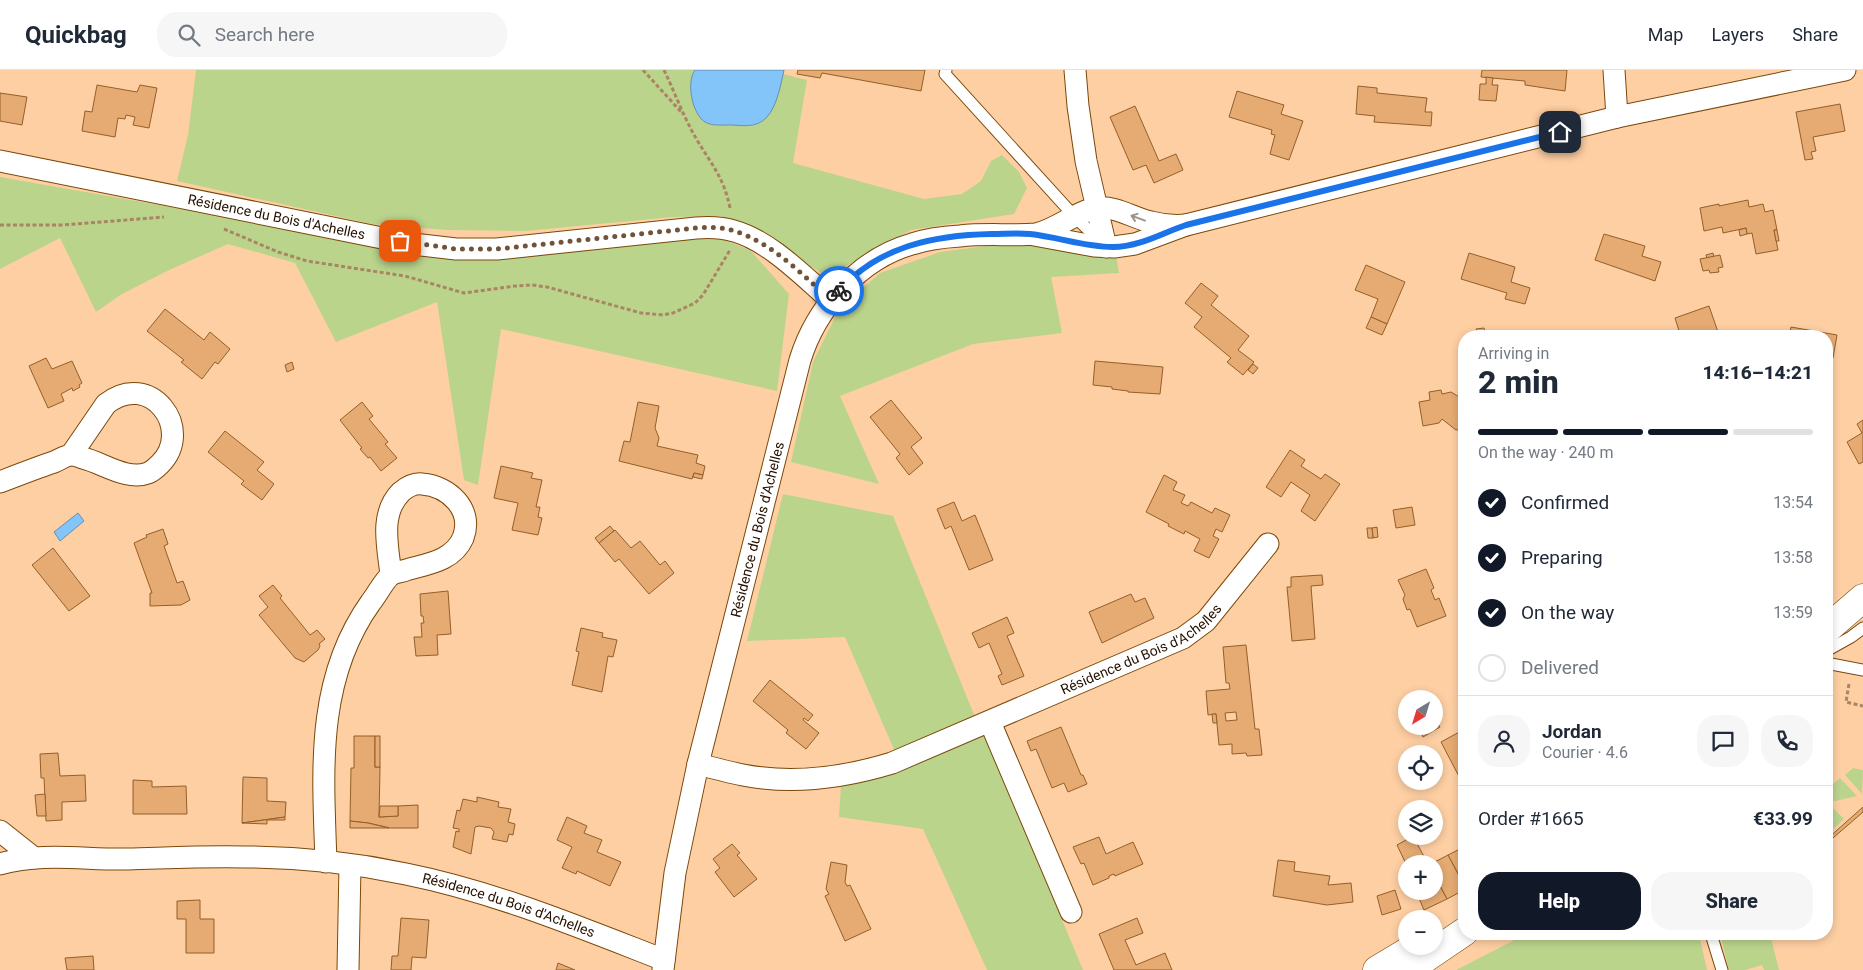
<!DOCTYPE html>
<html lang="en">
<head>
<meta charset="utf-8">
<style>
  :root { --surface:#fff; --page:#f6f6f7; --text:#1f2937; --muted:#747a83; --line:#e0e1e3; --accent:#111827 }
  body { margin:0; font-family:Roboto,sans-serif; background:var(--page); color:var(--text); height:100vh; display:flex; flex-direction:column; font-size:19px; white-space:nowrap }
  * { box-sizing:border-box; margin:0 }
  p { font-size:16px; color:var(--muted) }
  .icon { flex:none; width:28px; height:28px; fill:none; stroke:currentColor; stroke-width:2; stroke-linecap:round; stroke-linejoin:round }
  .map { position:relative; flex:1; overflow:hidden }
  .side { position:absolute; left:1458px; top:260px; width:375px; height:610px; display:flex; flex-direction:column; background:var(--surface); border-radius:20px; box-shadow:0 2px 8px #0003 }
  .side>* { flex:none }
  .needle { width:32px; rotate:218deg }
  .controls { position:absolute; left:1398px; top:620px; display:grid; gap:10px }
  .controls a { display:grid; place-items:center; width:45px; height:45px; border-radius:50%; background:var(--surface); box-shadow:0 2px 8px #0003; font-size:25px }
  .pin { position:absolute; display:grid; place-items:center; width:42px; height:42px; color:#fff; margin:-21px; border-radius:10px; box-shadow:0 2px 8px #0006 }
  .courier { position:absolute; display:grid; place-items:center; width:50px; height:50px; margin:-25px; border:4px solid #1a73e8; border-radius:50%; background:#fff; color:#222; box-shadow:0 1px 6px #0007 }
  .summary em { font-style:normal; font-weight:800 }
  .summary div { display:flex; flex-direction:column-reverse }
  .summary { display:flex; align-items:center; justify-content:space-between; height:85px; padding:0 20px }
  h1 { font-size:32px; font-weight:800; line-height:38px }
  .bar { display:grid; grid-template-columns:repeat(4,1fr); gap:8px 5px; align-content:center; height:60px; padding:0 20px }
  .bar i { height:6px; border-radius:4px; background:var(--line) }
  .bar .active { background:var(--accent) }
  .bar p { grid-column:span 4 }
  .line { display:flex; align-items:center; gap:12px; padding:0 20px; border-top:1px solid var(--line) }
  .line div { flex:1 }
  .round { display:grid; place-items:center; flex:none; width:52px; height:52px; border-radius:20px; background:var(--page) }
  ol { padding:0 20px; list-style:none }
  li { display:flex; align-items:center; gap:15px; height:55px }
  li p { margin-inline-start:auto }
  li .icon { padding:5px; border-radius:50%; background:var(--accent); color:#fff; stroke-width:4 }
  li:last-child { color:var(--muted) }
  li i { width:28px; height:28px; border:2px solid var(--line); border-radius:50% }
  .button { display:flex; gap:10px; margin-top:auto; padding:10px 20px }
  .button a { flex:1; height:58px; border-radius:20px; background:var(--accent); color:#fff; font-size:20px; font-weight:800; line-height:58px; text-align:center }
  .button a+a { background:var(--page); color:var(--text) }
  header { display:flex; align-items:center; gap:30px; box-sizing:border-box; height:70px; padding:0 25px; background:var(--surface); border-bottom:1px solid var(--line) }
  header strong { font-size:24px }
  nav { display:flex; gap:28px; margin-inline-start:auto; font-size:18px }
  .search { width:350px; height:45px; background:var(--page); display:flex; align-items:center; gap:12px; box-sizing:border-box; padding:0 18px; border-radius:20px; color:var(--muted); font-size:19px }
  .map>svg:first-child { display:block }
  .green { fill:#bbd48c }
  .water { fill:#83c4f9; stroke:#678eae }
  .building { fill:#e5ab73; stroke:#945f28; fill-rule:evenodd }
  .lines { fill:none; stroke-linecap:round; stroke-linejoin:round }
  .service-casing { stroke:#7b480a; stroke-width:13 }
  .minor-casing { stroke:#7b480a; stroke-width:23 }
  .primary-casing { stroke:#7b480a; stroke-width:29 }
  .path { stroke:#aa8564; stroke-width:3; stroke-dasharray:4 2.5; stroke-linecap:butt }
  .service { stroke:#fff; stroke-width:11 }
  .minor { stroke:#fff; stroke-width:21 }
  .primary { stroke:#fff; stroke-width:28 }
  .oneway { stroke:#9d938c }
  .done { stroke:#715339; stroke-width:5; stroke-dasharray:0 9 }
  .route { stroke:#1a73e8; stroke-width:6 }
  .labels { text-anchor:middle; stroke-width:4.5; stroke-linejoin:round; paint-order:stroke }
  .street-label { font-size:14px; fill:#251000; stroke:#fff9f3 }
</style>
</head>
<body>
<header>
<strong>Quickbag</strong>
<div class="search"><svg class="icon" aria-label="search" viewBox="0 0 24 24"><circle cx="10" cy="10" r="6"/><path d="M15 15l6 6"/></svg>Search here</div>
<nav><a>Map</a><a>Layers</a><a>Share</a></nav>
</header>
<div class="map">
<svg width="1863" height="900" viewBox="0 0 1863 900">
  <rect width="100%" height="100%" fill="#fecfa3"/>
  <g class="green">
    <path d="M196 0H695C688 15 690 44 707 53 715 57 725 55 734 55 743 56 756 58 763 50 771 43 780 15 783 4L807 10 793 93 924 129 962 124 981 111 991 91 1002 85 1019 102 1027 118 1014 144 911 160 846 196 822 203 785 182 747 156 720 146 673 147 525 161 447 160 372 154 177 111 188 65Z"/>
    <path d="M0 107 353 169 603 175 716 167 750 180 789 224 777 321 501 259 478 415 464 410 437 232 336 272 295 193 228 174 169 200 122 224 96 242 60 168 0 199Z"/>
    <path d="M1008 173 1116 185 1119 203 1051 207 1062 263 973 274 840 326 879 414 791 392 813 292 839 239 880 203 940 182Z"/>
    <path d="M783 424 893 446 975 647 896 684 845 567 747 571Z"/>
    <path d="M984 663 1083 900H987L923 759 839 747 841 715Z"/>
    <path d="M1853 698 1863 700 1862 724 1845 705Z"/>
    <path d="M1840 708 1857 726 1826 733V720Z"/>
    <path d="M1834 739 1844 749 1828 764 1826 762V740Z"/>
    <path d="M1526 864H1699L1707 900H1456Z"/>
    <path d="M1720 864H1770L1779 900H1764L1762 895 1745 900H1729Z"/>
  </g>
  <g class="water">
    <path d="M695 0H784C781 14 777 36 767 47 756 59 742 55 728 55 720 55 712 56 705 52 692 44 686 12 695 0Z"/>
    <path d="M78 443 84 451 60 471 54 462Z"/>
  </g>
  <g class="building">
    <path d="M798 0H925L921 21 822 3 820 8 797 4Z"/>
    <path d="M1482 0H1567L1565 21 1525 15V11L1481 7Z"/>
    <path d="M1486 7 1493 8 1492 15H1498L1496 31 1479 30 1480 14H1486Z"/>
    <path d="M97 15 137 22 140 15 157 18 149 58 133 55 135 47 126 45 125 49 118 48 115 67 82 61 85 41 92 42Z"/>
    <path d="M1358 16 1377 18V23L1427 28 1425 42H1432L1431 56 1374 52 1375 46 1356 44Z"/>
    <path d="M1237 21 1284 35 1281 44 1303 51 1289 90 1270 84 1275 65 1271 64 1272 60 1229 47Z"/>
    <path d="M0 23 27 27 22 55 0 51Z"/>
    <path d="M1840 34 1845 61 1813 67 1816 81 1811 82 1813 89 1805 90 1796 42Z"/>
    <path d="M1135 36 1159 91 1176 84 1183 100 1154 113 1146 95 1133 100 1110 47Z"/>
    <path d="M1748 130 1749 137 1763 134 1765 142 1773 140 1777 160H1774L1778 180 1756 184 1752 163 1747 164 1746 158 1723 163 1722 157 1704 161 1700 138 1719 134V136Z"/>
    <path d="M1746 158 1747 164 1740 166 1739 160Z"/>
    <path d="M1774 160H1777L1779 171H1776Z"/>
    <path d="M1604 164 1645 176 1642 186 1661 192 1655 211 1595 190Z"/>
    <path d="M1469 183 1515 197 1511 212 1530 218 1525 234 1505 229 1507 223 1461 209Z"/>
    <path d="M1713 183 1714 187 1707 188 1706 185Z"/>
    <path d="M1720 185 1723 197 1718 198 1719 202 1710 203 1709 200 1703 201 1700 189Z"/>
    <path d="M1366 195 1405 212 1387 254 1371 247 1378 229 1355 220Z"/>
    <path d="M1201 213 1218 226 1211 235 1249 266 1238 280 1254 292 1243 305 1227 292 1231 288 1194 257 1202 247 1185 233Z"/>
    <path d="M1709 236 1718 262 1721 261 1723 266H1683L1682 263 1680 264 1675 248Z"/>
    <path d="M165 239 204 270 210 262 230 279 218 294 215 292 202 309 181 292 184 290 147 261Z"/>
    <path d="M1371 247 1387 254 1382 265 1366 258Z"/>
    <path d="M1791 257 1837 265 1833 288 1826 287V266H1789Z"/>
    <path d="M1484 258 1486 266H1478L1476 259Z"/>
    <path d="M46 288 52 299 72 291 82 313 79 315 80 317 73 321 72 318 61 324 64 331 48 338 29 296Z"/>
    <path d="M1095 291 1163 297 1160 324 1128 322V321L1112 319V317L1093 315Z"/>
    <path d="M292 292 294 299 287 302 285 295Z"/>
    <path d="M1253 294 1258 298 1253 304 1248 300Z"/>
    <path d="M1441 320 1442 324 1451 322 1464 330V368L1462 359 1456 360 1442 349 1439 353 1423 356 1419 332 1430 330 1429 322Z"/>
    <path d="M891 330 922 368 911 377 923 393 909 405 896 388 900 384 870 347Z"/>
    <path d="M362 332 373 346 369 349 388 372 385 374 397 388 381 401 370 387 368 388 360 379 362 378 340 350Z"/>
    <path d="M638 332 659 336 655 358 659 368 657 376 698 385 696 393 705 396 703 405 694 403 692 409 619 391 624 371 630 372Z"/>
    <path d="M1863 350V392L1859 394 1847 372 1862 363 1857 354Z"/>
    <path d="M225 361 264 392 257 400 274 414 262 430 241 414 244 411 208 382Z"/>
    <path d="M1290 380 1305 390 1301 396 1321 409 1325 404 1340 414 1315 451 1301 441 1310 425 1291 412 1281 427 1266 417Z"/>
    <path d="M501 396 533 403 531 408 542 410 536 437H540L538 447 542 448 538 465 512 460 518 433 494 428Z"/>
    <path d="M694 403 703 405 702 409 693 407Z"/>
    <path d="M1164 405 1177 412 1173 420 1185 425 1181 433 1188 436 1191 432 1212 443 1215 438 1230 445 1222 462 1216 459 1213 466 1219 469 1209 488 1194 481 1200 469 1185 461 1184 464 1168 456 1169 454 1146 442Z"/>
    <path d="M954 432 962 451 975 445 993 490 969 500 951 456 945 459 937 439Z"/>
    <path d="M1412 437 1415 455 1396 458 1393 440Z"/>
    <path d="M610 456 614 461 599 473 595 468Z"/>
    <path d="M1377 457 1378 467 1373 468 1372 458Z"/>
    <path d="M1367 458H1372L1373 468H1368Z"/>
    <path d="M163 459 168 474 164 476 177 513 183 511 190 530 181 535 150 536V523H152L134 473 147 467 146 465Z"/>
    <path d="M615 460 631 478 640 471 660 495 665 491 674 503 649 524 619 489 615 492 599 473Z"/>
    <path d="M1464 461V478L1459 476Z"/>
    <path d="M53 478 90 526 69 541 32 495Z"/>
    <path d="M1426 499 1434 518 1431 520 1435 530 1439 528 1446 546 1417 557 1410 539 1407 540 1403 529 1405 525 1398 510Z"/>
    <path d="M1322 505 1323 515 1311 516 1315 569 1292 571 1287 517H1291V507Z"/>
    <path d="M273 515 282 526 280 528 310 565 317 560 325 569 319 574 320 576 318 580 304 592 295 588 259 545 268 537 259 526Z"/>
    <path d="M448 521 451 564 437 565 438 585 416 586 414 567H422L421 553H424L423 546H421L420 524Z"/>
    <path d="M1131 524 1135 532 1145 528 1154 548 1102 573 1089 542Z"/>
    <path d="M1007 547 1014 563 1007 566 1024 606 1002 615 998 606 1002 604 989 573 979 578 972 563Z"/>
    <path d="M581 558 603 563 602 567 617 570 613 587 608 586 602 622 572 615 579 582 576 581Z"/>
    <path d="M1246 575 1255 659H1259L1262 685 1247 686 1246 683 1232 684V674L1219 675 1216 644 1208 645 1206 621 1230 619 1229 613H1226L1223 577ZM1236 642 1237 650 1226 651 1225 643Z"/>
    <path d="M770 610 813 645 808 651 804 648 803 650 819 663 806 679 786 663 788 660 753 631Z"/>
    <path d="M1212 644H1216L1217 653H1213Z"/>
    <path d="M1434 647 1440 657 1423 667 1418 656H1434Z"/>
    <path d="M1061 657 1081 705H1083L1087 714 1068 722 1064 713 1052 718 1036 679 1031 681 1027 671Z"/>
    <path d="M1463 660 1464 661V716L1441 672Z"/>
    <path d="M354 666H375V697H380L379 747 398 746V736L418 735V758H390L368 753 350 751 351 698H354Z"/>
    <rect x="375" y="666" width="5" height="31"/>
    <path d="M58 683 60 706 85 705 86 731 62 732V750L46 751 44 708H41L40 684Z"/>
    <path d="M243 707 267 708V731L286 732 285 747 242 753Z"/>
    <path d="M133 710 152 711V717L186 716 187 744H133Z"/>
    <path d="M45 724 46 746H37L35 725Z"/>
    <path d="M477 727 499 732 498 737 511 739 508 752 515 754 513 765 509 764 507 772 492 769 494 762 491 758 479 756 475 757 471 784 453 777 456 761 459 762V759L453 758 457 740 460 741 463 729 477 732Z"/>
    <path d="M380 736H398V746L379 747Z"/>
    <path d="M1863 737V742L1826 774V770Z"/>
    <path d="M285 747V750H267V754L242 753Z"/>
    <path d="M567 747 587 756 584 763 602 770 597 782 621 792 610 816 577 801 576 804 562 798 572 777 557 770Z"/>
    <path d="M350 751 368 753 389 758H350Z"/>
    <path d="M1413 766 1428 794H1406L1397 775Z"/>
    <path d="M1099 767 1106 784 1133 772 1143 794 1115 806 1114 804 1109 806V808L1093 815 1084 793 1081 794 1073 777Z"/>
    <path d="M732 774 740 783 737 785 757 809 734 827 715 802 720 798 713 789Z"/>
    <path d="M1464 777V815L1448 785Z"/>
    <path d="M1448 785 1464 815V820L1447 829 1434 805V794H1431Z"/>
    <path d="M1278 790 1295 792 1294 801 1330 806 1328 815 1351 813 1353 832 1327 835 1273 826Z"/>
    <path d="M831 792 847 795 845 812 847 816 850 815 871 859 845 871 825 826 829 824 826 819Z"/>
    <path d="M1434 805 1447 829 1424 840 1416 821H1434Z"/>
    <path d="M1395 820 1401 839 1382 845 1377 826Z"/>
    <path d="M200 830V849H214V883H186V849H177V831Z"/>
    <path d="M401 848 429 850 426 888 412 887 411 900H391L392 886H398Z"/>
    <path d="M1137 848 1143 863 1125 870 1136 895 1165 883 1172 900H1114L1099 864Z"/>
    <path d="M93 886 94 900H67L65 888Z"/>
    <path d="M558 893 575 900H556Z"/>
  </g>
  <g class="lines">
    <g class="service-casing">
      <g id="service">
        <path d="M946 0 945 4 1075 147 1103 174"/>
        <path d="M1826 581 1851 567 1863 558"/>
        <path d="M1826 593 1863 600"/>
        <path d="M1711 864 1722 900"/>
      </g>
    </g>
    <g class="minor-casing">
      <g id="minor">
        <path d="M1075 0 1078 36 1086 91 1106 177"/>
        <path d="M1614 0 1617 47 1845 0"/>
        <path id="s1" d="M0 91 387 169 413 174 456 179H497L696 158C709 157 721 157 734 161 770 171 804 207 832 231"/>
        <path d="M1034 165 1094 176 1114 177 1135 174 1186 155 1617 47"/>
        <path d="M0 412C18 405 36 398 54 392 59 390 66 385 72 385 75 385 80 387 83 388 103 393 127 411 148 403 153 401 157 397 160 394 195 359 150 299 106 334L71 385"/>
        <path d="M990 652 1071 842"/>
        <path id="s2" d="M698 694C713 698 728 702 743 705 794 715 843 708 892 693L1183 568 1206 551 1268 474"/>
        <path d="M0 761 34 788"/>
        <path d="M326 792C323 702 315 610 371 532 376 526 385 509 391 505 395 502 402 502 406 500 427 494 453 491 463 468 474 440 449 416 422 414 414 413 407 417 401 422 379 444 388 477 391 505"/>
        <path id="s3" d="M0 794C42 782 85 790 128 789 167 788 206 786 245 787 298 787 354 793 406 804 495 822 579 857 664 890"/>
        <path d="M348 900 350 795"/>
        <path id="s4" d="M663 900 675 803 698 694 800 290C816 238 859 189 912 174 927 169 944 167 960 166 986 163 1011 166 1036 164 1058 159 1076 141 1098 138 1116 136 1133 148 1151 152 1162 155 1174 156 1186 155"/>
      </g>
    </g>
    <g class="primary-casing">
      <g id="primary">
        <path d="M1826 560 1863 528"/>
        <path d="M1377 900 1417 876"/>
        <path d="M1408 900 1464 862"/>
      </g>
    </g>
    <g class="path">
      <path d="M643 0 683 44"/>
      <path d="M664 0C675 23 684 48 697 70 712 95 724 108 730 138"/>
      <path d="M0 155H62L164 147"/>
      <path d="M224 159 278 182 307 191 405 206 464 223 515 216 532 215 547 217 641 243 663 245 673 243 695 233 703 225 730 180"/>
      <path d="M1849 614 1846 632 1863 636"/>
    </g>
    <use href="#service" class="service"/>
    <use href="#minor" class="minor"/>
    <use href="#primary" class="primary"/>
  </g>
  <defs><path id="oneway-shaft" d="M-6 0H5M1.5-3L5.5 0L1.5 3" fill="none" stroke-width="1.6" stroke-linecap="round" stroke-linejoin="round" transform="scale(1.25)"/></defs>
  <use class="oneway" href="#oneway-shaft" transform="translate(1138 148) rotate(-160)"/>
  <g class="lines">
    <path class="done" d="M400 171 456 179H497L696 158C709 157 722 157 734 161 770 171 805 207 832 231L839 221"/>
    <path class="route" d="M839 221C878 176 935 165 992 164 1004 164 1018 163 1030 164 1058 167 1085 177 1113 177 1139 177 1162 163 1186 155L1560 62"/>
  </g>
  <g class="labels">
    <g class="street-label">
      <text dy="5" stroke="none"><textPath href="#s1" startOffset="282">Résidence du Bois d'Achelles</textPath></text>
      <text dy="5" stroke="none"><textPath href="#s4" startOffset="451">Résidence du Bois d'Achelles</textPath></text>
      <text dy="5" stroke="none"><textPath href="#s2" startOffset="472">Résidence du Bois d'Achelles</textPath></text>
      <text dy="5" stroke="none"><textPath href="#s3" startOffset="515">Résidence du Bois d'Achelles</textPath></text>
    </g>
  </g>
</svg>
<div class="controls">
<a><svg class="needle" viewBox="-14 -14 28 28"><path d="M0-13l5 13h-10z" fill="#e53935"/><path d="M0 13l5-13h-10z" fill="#747a83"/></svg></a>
<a><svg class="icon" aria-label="locate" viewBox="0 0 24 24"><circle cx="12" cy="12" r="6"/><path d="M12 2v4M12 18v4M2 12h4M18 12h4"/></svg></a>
<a><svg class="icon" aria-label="layers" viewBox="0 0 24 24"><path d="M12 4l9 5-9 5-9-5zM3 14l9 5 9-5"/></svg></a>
<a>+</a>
<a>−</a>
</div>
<div class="pin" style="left:400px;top:171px;background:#ea580c"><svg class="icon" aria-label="bag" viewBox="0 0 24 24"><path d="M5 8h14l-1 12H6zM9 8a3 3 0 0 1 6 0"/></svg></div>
<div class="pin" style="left:1560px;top:62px;background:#1f2937"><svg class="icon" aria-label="home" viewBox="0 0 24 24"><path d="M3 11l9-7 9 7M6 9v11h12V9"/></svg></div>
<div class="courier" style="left:839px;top:221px"><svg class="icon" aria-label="bike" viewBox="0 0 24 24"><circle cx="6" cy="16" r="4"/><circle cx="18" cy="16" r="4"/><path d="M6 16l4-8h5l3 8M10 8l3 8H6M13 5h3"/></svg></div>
<section class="side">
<div class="summary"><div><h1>2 min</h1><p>Arriving in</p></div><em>14:16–14:21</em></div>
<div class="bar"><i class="active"></i><i class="active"></i><i class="active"></i><i></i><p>On the way · 240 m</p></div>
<ol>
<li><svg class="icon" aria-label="check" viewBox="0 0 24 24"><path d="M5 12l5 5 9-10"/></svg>Confirmed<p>13:54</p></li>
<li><svg class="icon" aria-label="check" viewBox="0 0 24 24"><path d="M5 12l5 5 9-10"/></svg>Preparing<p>13:58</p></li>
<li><svg class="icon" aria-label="check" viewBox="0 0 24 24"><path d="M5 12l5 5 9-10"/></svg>On the way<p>13:59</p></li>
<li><i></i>Delivered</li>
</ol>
<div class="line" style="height:90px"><a class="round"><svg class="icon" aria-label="person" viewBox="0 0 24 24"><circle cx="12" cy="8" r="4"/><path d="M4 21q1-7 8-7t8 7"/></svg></a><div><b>Jordan</b><p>Courier · 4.6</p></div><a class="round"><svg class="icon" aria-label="chat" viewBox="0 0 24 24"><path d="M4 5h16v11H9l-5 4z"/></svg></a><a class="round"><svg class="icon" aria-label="phone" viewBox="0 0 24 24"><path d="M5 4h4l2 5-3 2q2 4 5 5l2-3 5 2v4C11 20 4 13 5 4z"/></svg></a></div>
<div class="line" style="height:65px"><div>Order #1665</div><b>€33.99</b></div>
<div class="button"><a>Help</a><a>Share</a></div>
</section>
</div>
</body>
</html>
